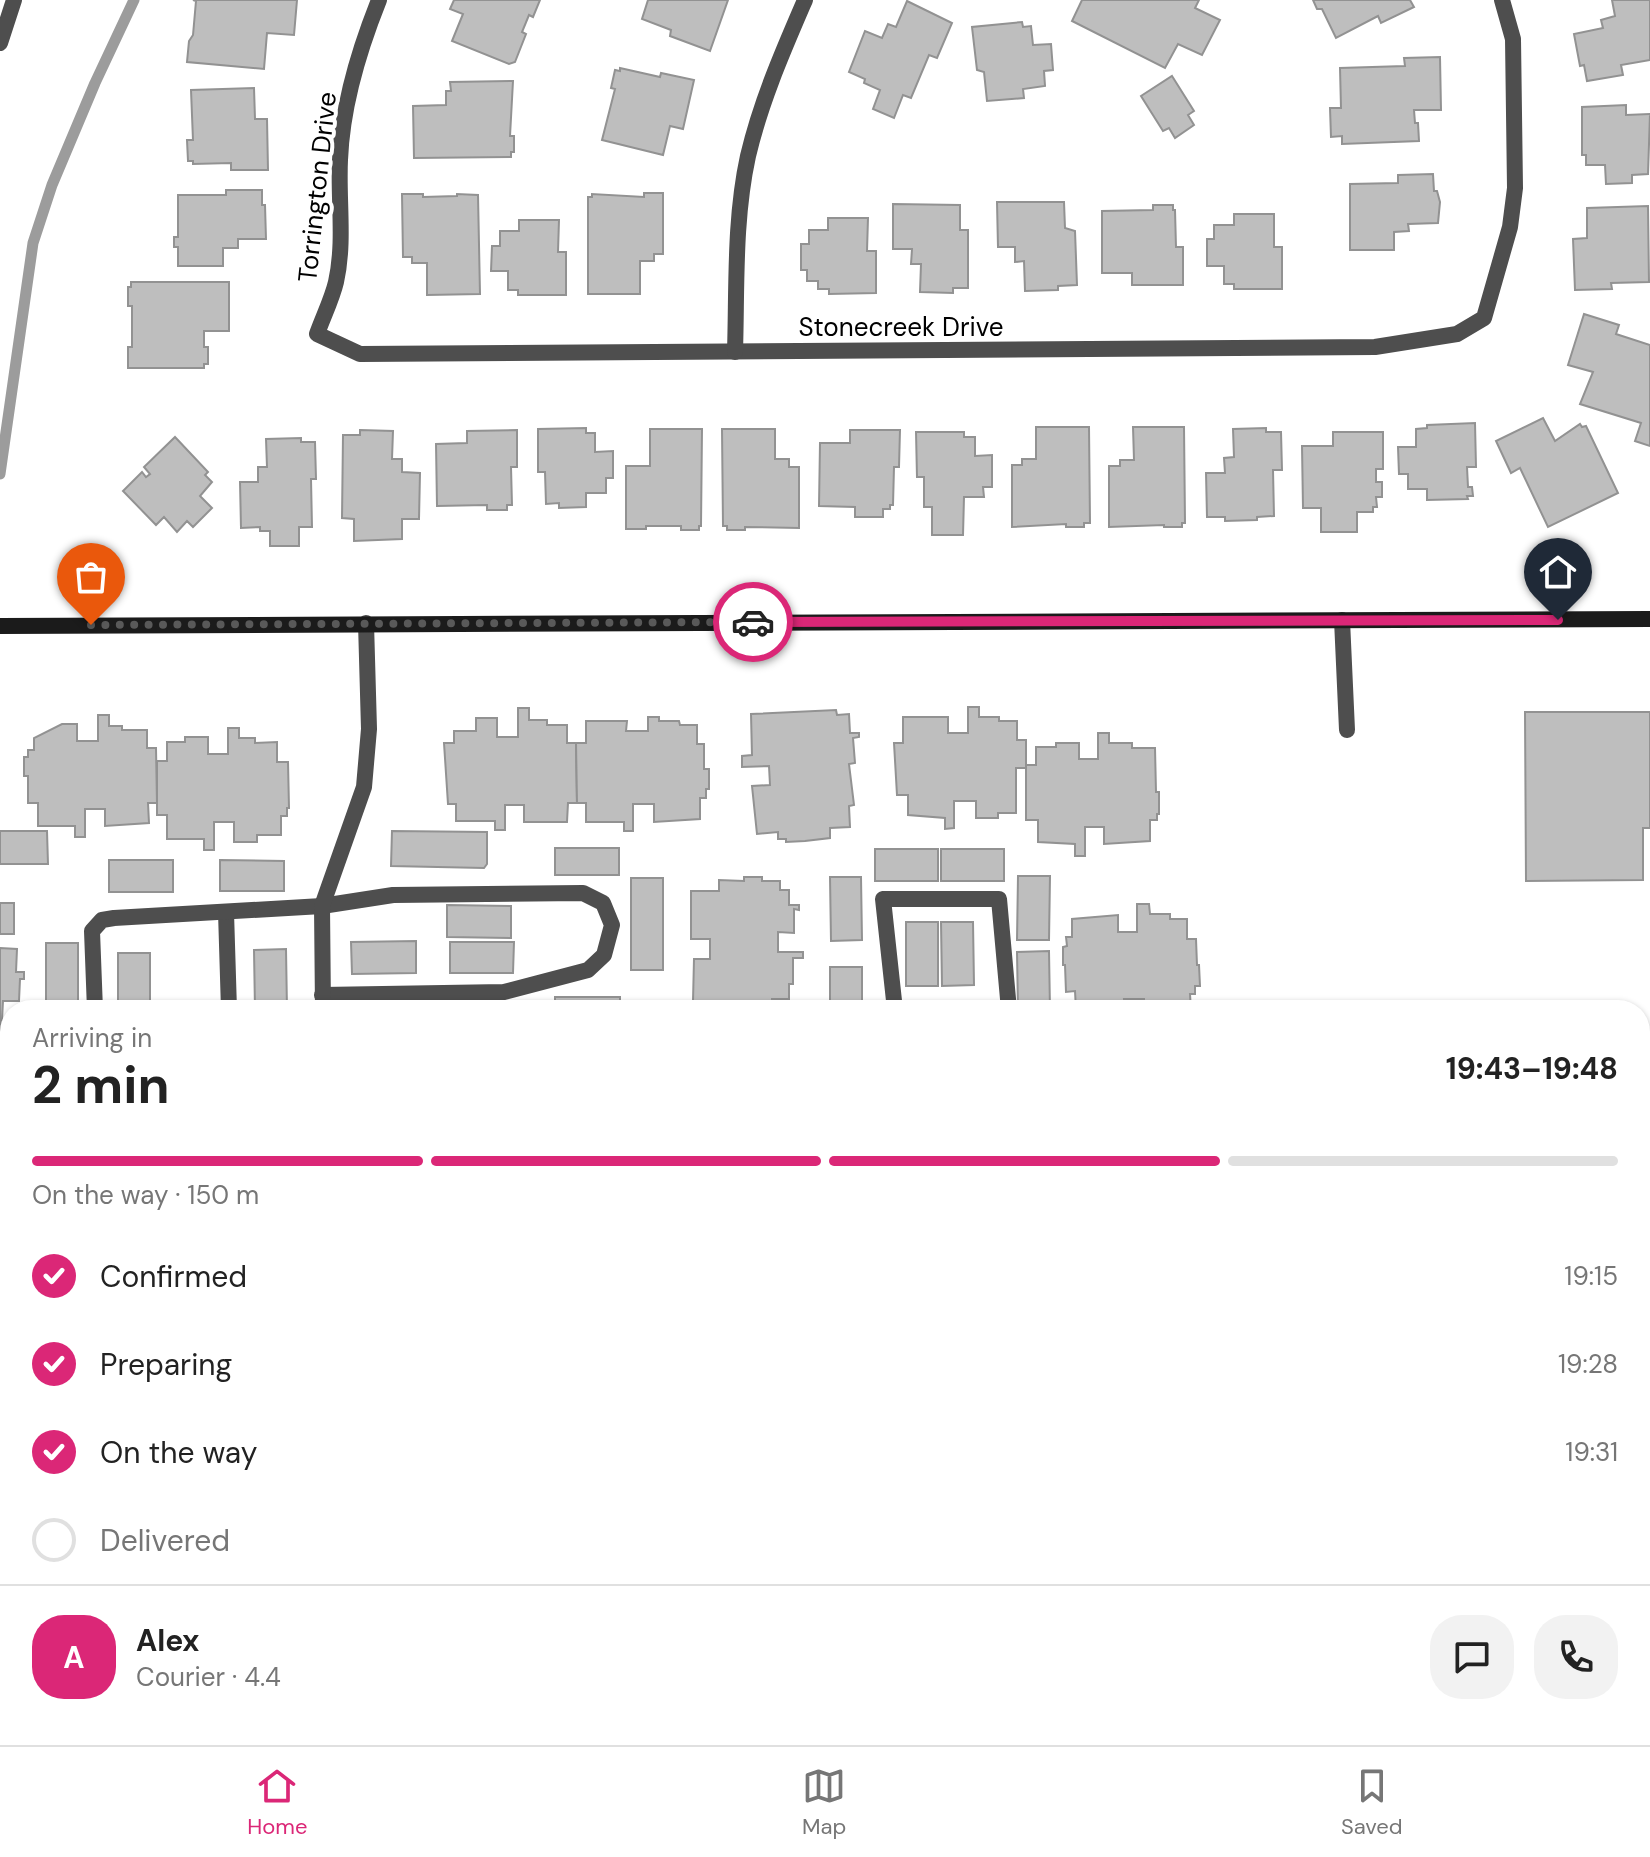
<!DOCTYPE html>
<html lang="en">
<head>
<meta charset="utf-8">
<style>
  :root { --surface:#fff; --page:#f2f2f2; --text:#222; --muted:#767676; --line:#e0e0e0; --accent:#db2777 }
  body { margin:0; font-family:"DM Sans",sans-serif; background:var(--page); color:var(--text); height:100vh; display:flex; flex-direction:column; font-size:30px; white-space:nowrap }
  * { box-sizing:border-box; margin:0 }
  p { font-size:26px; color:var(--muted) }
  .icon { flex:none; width:44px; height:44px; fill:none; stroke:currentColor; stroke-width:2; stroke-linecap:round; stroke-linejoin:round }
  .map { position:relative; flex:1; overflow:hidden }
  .details { position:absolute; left:0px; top:1000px; width:1650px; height:746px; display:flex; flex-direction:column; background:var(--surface); border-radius:32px 32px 0 0; box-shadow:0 2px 6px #0004 }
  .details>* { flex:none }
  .pin { position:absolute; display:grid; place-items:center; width:68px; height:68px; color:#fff; margin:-82px -34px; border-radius:50% 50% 50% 0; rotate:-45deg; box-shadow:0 0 8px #0007 }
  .pin .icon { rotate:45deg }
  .courier { position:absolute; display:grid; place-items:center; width:80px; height:80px; margin:-40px; border:6px solid #db2777; border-radius:50%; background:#fff; color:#222; box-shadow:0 2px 10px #0007 }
  .head em { font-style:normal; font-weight:700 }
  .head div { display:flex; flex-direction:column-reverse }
  .head { display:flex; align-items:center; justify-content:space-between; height:136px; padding:0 32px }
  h1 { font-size:52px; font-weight:700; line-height:60px }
  .bar { display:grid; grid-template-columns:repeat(4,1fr); gap:12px 8px; align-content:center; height:96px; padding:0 32px }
  .bar i { height:10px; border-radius:6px; background:var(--line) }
  .bar .selected { background:var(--accent) }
  .bar p { grid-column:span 4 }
  .line { display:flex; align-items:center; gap:20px; padding:0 32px; border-top:2px solid var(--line) }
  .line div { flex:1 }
  .round { display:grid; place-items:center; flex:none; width:84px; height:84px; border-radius:32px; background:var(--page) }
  ol { padding:0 32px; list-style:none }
  li { display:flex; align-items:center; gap:24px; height:88px }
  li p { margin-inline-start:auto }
  li .icon { padding:8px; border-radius:50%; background:var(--accent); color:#fff; stroke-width:4 }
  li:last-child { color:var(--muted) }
  li i { width:44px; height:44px; border:4px solid var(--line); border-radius:50% }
  .tab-bar { display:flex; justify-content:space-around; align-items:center; height:112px; border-top:2px solid var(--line); background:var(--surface); font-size:22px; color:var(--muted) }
  .tab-bar a { display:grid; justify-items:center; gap:4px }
  .tab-bar .selected { color:var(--accent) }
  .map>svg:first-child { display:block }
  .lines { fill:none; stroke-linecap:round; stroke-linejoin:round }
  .stream { stroke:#9c9c9c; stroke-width:11 }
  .building { fill:#bebebe; stroke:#929292; stroke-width:2 }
  .lane { stroke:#4e4e4e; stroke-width:16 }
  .street { stroke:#4e4e4e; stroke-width:16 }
  .secondary { stroke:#1b1b1b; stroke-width:16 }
  .done { stroke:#595959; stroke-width:8; stroke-dasharray:0 14.4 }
  .route { stroke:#db2777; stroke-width:10 }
  .labels { text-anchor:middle; stroke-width:8; stroke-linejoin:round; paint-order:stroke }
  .street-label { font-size:26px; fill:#000; stroke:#fff }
</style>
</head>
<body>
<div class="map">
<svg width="1650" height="1745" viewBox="0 0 1650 1745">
  <rect width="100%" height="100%" fill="#fff"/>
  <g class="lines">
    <path class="stream" d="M0 474 33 243 52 185 95 83 134 0"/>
  </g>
  <g class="building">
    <path d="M193 0H297L294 35 267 33 264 69 187 62 189 41 193 35 196 1Z"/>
    <path d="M454 0H540L533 17 529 15 522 32 526 34 515 62 509 64 452 41 463 14 450 9Z"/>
    <path d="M648 0H728L710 51 670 36 671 30 642 19Z"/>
    <path d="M1082 0H1199L1195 8 1220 20 1202 55 1178 44 1165 68 1072 21Z"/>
    <path d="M1313 0H1410L1414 7 1381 23 1378 16 1336 38 1322 9H1317Z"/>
    <path d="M1612 0H1650V60L1621 65 1623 75 1587 81 1584 65 1580 66 1574 34 1603 28 1601 20 1615 16Z"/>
    <path d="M907 1 952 23 937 58 929 55 911 98 903 95 894 118 873 109 880 90 864 83 865 79 849 72 865 31 882 38 888 24 896 27Z"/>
    <path d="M1022 22 1023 27 1031 26 1033 45 1051 44 1053 70 1044 71 1045 86 1023 89 1024 98 987 101 984 72 977 70 972 27Z"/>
    <path d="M1440 57 1441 110H1414L1415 123H1418L1419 141 1342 144V136L1331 137 1330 108H1341L1340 68 1405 66 1404 58Z"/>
    <path d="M620 68 660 77 661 73 694 80 683 129 670 126 663 155 602 140 615 89 611 88 615 70 620 71Z"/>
    <path d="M1172 76 1194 111 1188 115 1194 125 1175 138 1169 128 1163 131 1141 96Z"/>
    <path d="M513 81 510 136H514V152H511V157L414 158 413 106 446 105V91H451L450 82Z"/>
    <path d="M254 88 255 119H267L268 170H231V163L193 164V161H188L187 140H193L191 90Z"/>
    <path d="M1626 105V115L1650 114 1648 174 1632 175V183L1606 184 1605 165H1586V155H1582V107Z"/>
    <path d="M1433 174 1434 191H1437L1440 202 1438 223 1408 224 1409 231 1394 232V250H1350V184L1398 183V175Z"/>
    <path d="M226 190H262V205H265L266 239H238V248H223V266H178V247H174V237H178V195H226Z"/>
    <path d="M644 193H663V254H654V261H640V294H588V197H592V194L644 197Z"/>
    <path d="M402 194H423V197L457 196V194L478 195 480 294 427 295V263H412V257H403Z"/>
    <path d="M997 202H1064L1065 228 1075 231 1077 285 1058 286V290L1025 291 1024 261 1015 262V247H998Z"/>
    <path d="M893 204 960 205V230H968V288H953V293L920 292 921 264H911L912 249H893Z"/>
    <path d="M1153 205H1173V210H1175L1176 247H1183V285H1132V273H1102V211L1153 210Z"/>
    <path d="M1648 206 1649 282 1611 283 1612 289 1575 290 1573 239 1587 238V208Z"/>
    <path d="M1234 214H1274V247H1282V289H1234V284H1224V266H1207V239H1214V225H1234Z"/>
    <path d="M828 218H868L867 251H876V293L829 294V289H818V281H807V270H801V244H809V230H828Z"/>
    <path d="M519 220H559L558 252H566V295H518V290H508V271H491L492 246H500V231H519Z"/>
    <path d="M131 282H229V331H204V347H208V364H204V368H128V347H132V306H128V287H131Z"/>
    <path d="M1584 314 1619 325 1616 334 1650 345V446L1635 441 1641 423 1580 404 1593 372 1568 365Z"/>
    <path d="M1543 418 1555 441 1580 424 1582 427 1586 426 1618 493 1548 527 1520 468 1511 473 1496 441Z"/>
    <path d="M1475 423 1476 467H1467L1468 487H1472L1473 496H1467L1468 499 1427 500V489H1408V474H1399L1398 447H1416V429L1427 428V425Z"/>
    <path d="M1036 427H1089L1090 523H1084V527H1066V524L1012 527V465H1022V459H1036Z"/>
    <path d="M1133 427H1184L1185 523H1182V527H1164V525L1109 527V466H1120V460H1134Z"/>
    <path d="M586 428V433H595V452L613 451V478H606V493H586V507L559 508V503L546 504 545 472H538V429Z"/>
    <path d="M1266 428V432H1281L1282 470H1273L1274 516 1257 517V520L1225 521V517H1207L1206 473H1225L1224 458 1234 457 1233 429Z"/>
    <path d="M650 429H702L701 526H699V530H681V526H646V529H626V466H650Z"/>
    <path d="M722 429H775V459H789V467H799V528L745 527V530H727V526H723Z"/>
    <path d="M360 430 393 431 392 459H402V472L420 473 419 519H402V539L354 541V519L342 518 343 435H360Z"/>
    <path d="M517 430V467H511L512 505H507V510H487V505L437 506 436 444 467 443V431Z"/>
    <path d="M850 430H900L899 467H894L893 505H890V509H883V517H855V507L819 506 820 443H850Z"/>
    <path d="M916 432H964V437H975V456L992 455V487H983L984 497H964L963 535H932V507H924V477H917Z"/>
    <path d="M1333 432H1383V469H1376V482H1382V497H1376L1377 507H1373V512H1357V532H1321V508H1303L1302 446H1333Z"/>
    <path d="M175 437 208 472 205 475 212 482 200 496 212 508 193 527 187 521 177 532 164 517 156 525 123 491 142 472 146 477 150 474 144 467Z"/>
    <path d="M301 438V442H315L316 479H311L312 527H299V546H270V531H260V527L241 528 240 482H258V467H267L266 439Z"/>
    <path d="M968 707H979V717H999V721H1017V740H1026V768H1016V813H998V818H976V801H954V828L945 829V818L908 815V795H897L894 743H903V717H948V733H968Z"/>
    <path d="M518 708H529V720H547V725H567V743H576L577 803H568L567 822H524V805H505V830H495V821H456V804H448L444 743H454V731H476V718H497V737H518Z"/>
    <path d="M836 710 837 715 849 714 850 733H859V737L853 738 855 763 849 764 854 805 849 806 850 827 830 828V838L805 841 786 842V839H778V832L757 834 752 786 770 785 769 766 742 767V756L752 755 751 714Z"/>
    <path d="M1525 712H1650V828H1643V880L1526 881Z"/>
    <path d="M98 715H109V726H122V730H147V748H156L157 803H148L149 823 105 826V809H85V837H75V826H38V803H28V776H24V757H28V750H34V738L62 724H77V741H98Z"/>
    <path d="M648 717H659V721H679L680 725H697V744H704V769H709V789H706V798H700V819L654 822V804H633V831H624V822H586V803H577L576 743H586V721H627L626 731H648Z"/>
    <path d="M228 728H239V738H255V743L277 742V762H288L289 808H287V816H281V835H257V842H234V822H214V850H204V839H167V815H157V761H167V742H185V737H208V754H228Z"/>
    <path d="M1098 733H1109V743H1132V748H1155L1156 792H1159V814H1157V820H1150V841L1104 844V827H1085V856H1075V844L1038 842V820H1026V765H1036V747H1056V743H1079V759H1098Z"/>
    <path d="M0 831H47L48 864H0Z"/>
    <path d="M392 831 487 832V864L484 868 391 866Z"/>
    <rect x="555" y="848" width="64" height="27"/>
    <rect x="875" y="849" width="63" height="32"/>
    <rect x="941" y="849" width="63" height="32"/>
    <rect x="109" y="860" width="64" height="32"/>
    <path d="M220 860 284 861V891H220Z"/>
    <path d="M1018 876H1050L1049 940H1017Z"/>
    <path d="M744 877H762V881H780V890H789V905H799V910L794 909V933L778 932V952H803V958H793V984H789V999H772V1010H717V1002L693 1001 694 959H710V939H691V891H719V880L744 881Z"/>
    <path d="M830 877H861L862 940 831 941Z"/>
    <rect x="631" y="878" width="32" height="92"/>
    <rect x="0" y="903" width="14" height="31"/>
    <path d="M1137 904H1149L1150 914H1170V919H1187V939H1196L1197 965H1199L1200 986H1195V994H1190L1191 1010H1144V999H1124L1125 1010H1076L1075 991 1066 992 1065 965H1063V947L1067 946 1066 937H1072V919L1118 915V932H1137Z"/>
    <path d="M447 905 511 906V938L447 937Z"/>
    <rect x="906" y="922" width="32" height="64"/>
    <path d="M941 922H973L974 985 942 986Z"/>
    <path d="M416 941V973L352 974 351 942Z"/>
    <path d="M450 942H514L513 973H450Z"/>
    <rect x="46" y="943" width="32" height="67"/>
    <path d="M0 948 17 949 16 972H24V979H20L19 1001H3L2 1020 10 1021V1052L3 1054V1060H8L7 1081H0Z"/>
    <path d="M286 949 287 1010H255L254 950Z"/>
    <path d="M1049 951 1050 1010H1018L1017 952Z"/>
    <rect x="118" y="953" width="32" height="57"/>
    <rect x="830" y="967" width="32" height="43"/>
    <rect x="555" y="997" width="65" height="13"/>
    <rect x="1640" y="1118" width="10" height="99"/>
    <path d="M1650 1471V1550L1643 1472Z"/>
    <path d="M492 1736H522V1745H476V1740H492Z"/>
    <rect x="541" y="1736" width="47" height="9"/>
    <rect x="618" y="1736" width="32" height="9"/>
    <rect x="689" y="1736" width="32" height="9"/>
    <path d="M758 1736H869V1738L852 1739V1745H758Z"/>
    <rect x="1102" y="1736" width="63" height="9"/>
    <path d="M1284 1736H1350V1743L1378 1742V1745H1284Z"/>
  </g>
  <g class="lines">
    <g class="lane">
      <path d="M0 43 14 0"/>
      <path d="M1342 620 1347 730"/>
      <path d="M226 912 229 1010"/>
      <path d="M95 1010 92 931 102 920 114 918 322 906 393 895 583 893 603 903 612 925 604 955 588 970 504 992 322 995"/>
      <path d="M323 1010 322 906 364 787 369 729 366 623"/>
      <path d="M895 1010 883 899H999L1009 1010"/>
      <path d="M1640 1066H1650"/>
      <path d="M1640 1625 1650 1626"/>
      <path d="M669 1736V1745"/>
      <path d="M1053 1736V1745"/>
      <path d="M970 1745V1736"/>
      <path d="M1181 1745V1736"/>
    </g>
    <g class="street">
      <path d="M379 0C359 50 342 105 340 160 338 200 345 242 336 282 332 299 323 317 317 334L360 354 1375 347 1457 334 1484 318 1510 227 1515 188 1513 39 1502 0"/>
      <path d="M735 352C737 287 734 220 748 156 761 101 783 51 805 0"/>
      <path d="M1640 1328 1650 1327"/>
    </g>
    <path class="secondary" d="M0 626 1650 619"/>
  </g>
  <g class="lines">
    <path class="done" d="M91 625 753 622"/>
    <path class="route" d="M753 622 1558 620"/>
  </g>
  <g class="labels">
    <g class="street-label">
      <text transform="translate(317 187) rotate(-84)" y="9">Torrington Drive</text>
      <text x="901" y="336">Stonecreek Drive</text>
    </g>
  </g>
</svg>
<div class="pin" style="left:91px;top:625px;background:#ea580c"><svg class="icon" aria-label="bag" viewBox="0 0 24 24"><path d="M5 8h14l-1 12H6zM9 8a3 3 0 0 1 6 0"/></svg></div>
<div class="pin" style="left:1558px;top:620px;background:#1f2937"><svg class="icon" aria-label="home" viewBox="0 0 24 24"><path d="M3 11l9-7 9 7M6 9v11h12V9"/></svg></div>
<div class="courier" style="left:753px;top:622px"><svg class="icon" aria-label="car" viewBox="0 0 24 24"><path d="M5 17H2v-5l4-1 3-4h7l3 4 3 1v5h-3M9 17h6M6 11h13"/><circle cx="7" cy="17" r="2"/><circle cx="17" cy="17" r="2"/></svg></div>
<section class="details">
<div class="head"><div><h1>2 min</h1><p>Arriving in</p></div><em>19:43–19:48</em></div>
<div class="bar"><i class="selected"></i><i class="selected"></i><i class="selected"></i><i></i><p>On the way · 150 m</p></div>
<ol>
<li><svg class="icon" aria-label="check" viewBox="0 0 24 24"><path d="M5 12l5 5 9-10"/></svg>Confirmed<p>19:15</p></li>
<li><svg class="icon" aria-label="check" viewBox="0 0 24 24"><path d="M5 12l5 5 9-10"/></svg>Preparing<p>19:28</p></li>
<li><svg class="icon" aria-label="check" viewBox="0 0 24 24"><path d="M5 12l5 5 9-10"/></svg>On the way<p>19:31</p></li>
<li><i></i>Delivered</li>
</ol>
<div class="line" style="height:144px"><b class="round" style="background:var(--accent);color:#fff">A</b><div><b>Alex</b><p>Courier · 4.4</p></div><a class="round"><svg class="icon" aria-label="chat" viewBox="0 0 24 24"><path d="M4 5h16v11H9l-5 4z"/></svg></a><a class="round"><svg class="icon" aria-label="phone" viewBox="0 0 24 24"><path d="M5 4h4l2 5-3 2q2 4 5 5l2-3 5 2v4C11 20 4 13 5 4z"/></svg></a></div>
</section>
</div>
<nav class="tab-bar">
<a class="selected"><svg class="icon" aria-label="home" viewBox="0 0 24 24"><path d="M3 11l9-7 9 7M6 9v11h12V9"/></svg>Home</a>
<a><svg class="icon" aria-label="map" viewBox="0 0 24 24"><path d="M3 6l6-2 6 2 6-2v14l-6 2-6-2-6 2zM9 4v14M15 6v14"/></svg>Map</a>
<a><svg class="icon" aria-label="saved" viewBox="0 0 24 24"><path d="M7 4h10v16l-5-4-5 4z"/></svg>Saved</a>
</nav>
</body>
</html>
